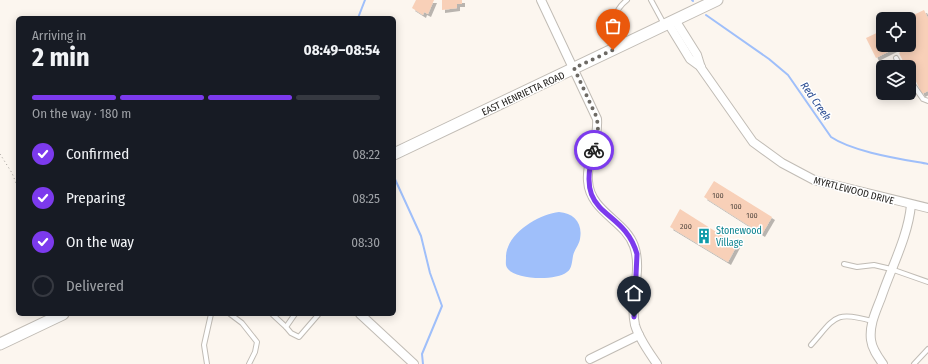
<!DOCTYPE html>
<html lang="en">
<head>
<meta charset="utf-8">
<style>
  :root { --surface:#171b24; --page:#242831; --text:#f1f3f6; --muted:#9ea1a6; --line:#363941; --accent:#7c3aed }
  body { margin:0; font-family:"Fira Sans Condensed",sans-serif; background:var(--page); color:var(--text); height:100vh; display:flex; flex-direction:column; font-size:15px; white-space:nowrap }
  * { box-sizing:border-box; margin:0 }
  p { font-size:13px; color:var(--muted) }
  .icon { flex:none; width:22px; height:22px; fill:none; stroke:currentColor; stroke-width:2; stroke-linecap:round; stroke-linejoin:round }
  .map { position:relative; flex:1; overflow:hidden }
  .sheet { position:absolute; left:16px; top:16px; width:380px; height:300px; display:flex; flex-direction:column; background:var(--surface); border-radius:6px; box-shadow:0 2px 10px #0003 }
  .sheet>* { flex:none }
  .fabs { position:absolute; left:876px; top:12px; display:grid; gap:8px }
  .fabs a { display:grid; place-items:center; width:40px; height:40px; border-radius:6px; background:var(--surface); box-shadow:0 2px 10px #0003; font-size:20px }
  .pin { position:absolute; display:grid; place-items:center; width:34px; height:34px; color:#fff; margin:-41px -17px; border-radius:50% 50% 50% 0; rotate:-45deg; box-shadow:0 0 4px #0007 }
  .pin .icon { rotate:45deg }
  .courier { position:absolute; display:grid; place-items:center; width:40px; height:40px; margin:-20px; border:3px solid #7c3aed; border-radius:50%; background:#fff; color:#222; box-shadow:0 1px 5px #0007 }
  .overview em { font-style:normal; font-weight:700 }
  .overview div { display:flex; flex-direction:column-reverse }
  .overview { display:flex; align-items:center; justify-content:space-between; height:68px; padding:0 16px }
  h1 { font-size:26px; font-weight:700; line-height:30px }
  .bar { display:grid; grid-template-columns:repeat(4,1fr); gap:6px 4px; align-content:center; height:48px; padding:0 16px }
  .bar i { height:5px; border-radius:3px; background:var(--line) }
  .bar .on { background:var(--accent) }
  .bar p { grid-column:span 4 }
  ol { padding:0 16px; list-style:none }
  li { display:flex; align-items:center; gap:12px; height:44px }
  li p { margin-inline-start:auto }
  li .icon { padding:4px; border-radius:50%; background:var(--accent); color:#fff; stroke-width:4 }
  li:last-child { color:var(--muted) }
  li i { width:22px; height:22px; border:2px solid var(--line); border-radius:50% }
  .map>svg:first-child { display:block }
  .water { fill:#9fbffa }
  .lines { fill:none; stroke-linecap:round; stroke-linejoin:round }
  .stream { stroke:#9fbffa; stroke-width:2 }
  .building { fill:#f8d0b8; filter:url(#shadow) }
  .service-casing { stroke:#c1bcb5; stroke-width:6 }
  .minor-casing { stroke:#c1bcb5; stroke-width:10 }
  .secondary-casing { stroke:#c1bcb5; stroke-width:13 }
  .path { stroke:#a19d98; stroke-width:1; stroke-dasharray:1 3; stroke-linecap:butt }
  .service { stroke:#fff; stroke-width:4 }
  .minor { stroke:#fff; stroke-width:8 }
  .secondary { stroke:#fff; stroke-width:11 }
  .done { stroke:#6d6a65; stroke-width:4; stroke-dasharray:0 7.2 }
  .route { stroke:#7c3aed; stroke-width:5 }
  .labels { text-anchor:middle; stroke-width:3; stroke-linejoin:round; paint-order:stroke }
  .number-label { font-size:8px; fill:#564a42 }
  .street-label { font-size:10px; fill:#201e1b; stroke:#fff }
  .culture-label { font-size:10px; fill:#0d838f; stroke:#fff; text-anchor:start }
  .water-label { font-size:11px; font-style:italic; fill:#294b91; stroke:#fff }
</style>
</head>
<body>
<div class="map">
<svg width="928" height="364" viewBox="0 0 928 364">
  <defs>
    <filter id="shadow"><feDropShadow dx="3" dy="3" stdDeviation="0" flood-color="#0004"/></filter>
  </defs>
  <rect width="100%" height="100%" fill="#fcf6ef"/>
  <path class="water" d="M559 212C574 213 583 223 580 239 579 245 574 250 573 256 572 261 572 269 567 272 556 281 517 280 508 269 505 266 506 262 506 258 505 234 539 214 559 212Z"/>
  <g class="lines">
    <g class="stream">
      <path d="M692 0 693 1"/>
      <path d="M706 15 769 59 788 75 831 137C853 152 901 159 928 164"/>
      <path d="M358 18 365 0"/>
      <path d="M394 177 421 236 430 273 442 306 422 354 423 364"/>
    </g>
  </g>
  <g class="building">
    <path d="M416 0H434L428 14 424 12 423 15 412 8Z"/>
    <path d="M442 0H462V4H457V8L442 10Z"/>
    <path d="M924 10 928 18V91L922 94 909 67H906L899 53 902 51 900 46 876 58 866 38 883 30V45H909V19H905Z"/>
    <path d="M714 181 772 217 762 234 704 197Z"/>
    <path d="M680 209 737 245 728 262 670 227Z"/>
  </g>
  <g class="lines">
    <g class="service-casing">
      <g id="service">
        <path d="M651 0 664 24"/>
        <path d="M626 43C618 25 608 15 627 0"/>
        <path d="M896 58 901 67"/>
        <path d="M909 79 923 99 928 101"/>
        <path d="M844 264 857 267 874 265 891 269 928 282"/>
        <path d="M230 314 242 323 257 342 255 352 249 364"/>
        <path d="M272 314 286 327"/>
        <path d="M295 314 286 327 291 333 299 337 318 315 317 314"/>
        <path d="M811 345C835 318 834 310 872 321"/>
        <path d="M207 364 204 345 211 314"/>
        <path d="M914 364 928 349"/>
      </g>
    </g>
    <g class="minor-casing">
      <g id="minor">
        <path d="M541 0 597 119C599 141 586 160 588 181 590 212 625 220 634 246 643 271 629 299 635 325 639 339 649 352 657 364"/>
        <path d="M675 20 697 55 701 68 753 142 782 163 814 180 928 208"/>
        <path d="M668 23 690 59 701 67"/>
        <path d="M360 314 414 364"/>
        <path d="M590 359 639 335"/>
        <path d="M883 364C878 357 872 349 871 340 869 325 876 311 881 298 891 268 908 237 911 205"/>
      </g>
    </g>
    <g class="secondary-casing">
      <g id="secondary">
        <path d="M394 154 717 0"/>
        <path d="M0 344 63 314"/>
      </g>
    </g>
    <path class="path" d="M0 154 12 173 18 188"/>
    <use href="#service" class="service"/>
    <use href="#minor" class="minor"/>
    <use href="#secondary" class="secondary"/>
  </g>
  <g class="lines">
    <path class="done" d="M594 150 598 130 597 118 574 68 613 50"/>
    <path class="route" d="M594 150C573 220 623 205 637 254L634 317"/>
  </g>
  <defs>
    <g id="building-bare" transform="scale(1.2)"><path d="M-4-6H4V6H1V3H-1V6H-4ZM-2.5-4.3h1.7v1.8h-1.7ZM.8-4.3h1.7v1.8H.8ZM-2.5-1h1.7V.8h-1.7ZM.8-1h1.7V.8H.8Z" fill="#0f9aa8" stroke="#fff" stroke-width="2.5" paint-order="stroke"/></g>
  </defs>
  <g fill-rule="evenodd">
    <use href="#building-bare" x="704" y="236"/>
  </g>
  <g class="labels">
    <g class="number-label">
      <text x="718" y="198">100</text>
      <text x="736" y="209">100</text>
      <text x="752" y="218">100</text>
      <text x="686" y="229">200</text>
    </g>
    <g class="street-label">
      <text transform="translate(523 93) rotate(-25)" y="4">EAST HENRIETTA ROAD</text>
      <text transform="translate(854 190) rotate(15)" y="4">MYRTLEWOOD DRIVE</text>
    </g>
    <g class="culture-label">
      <text x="716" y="234">Stonewood<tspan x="716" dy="12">Village</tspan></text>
    </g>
    <g class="water-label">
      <text transform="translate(816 101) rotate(55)" y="4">Red Creek</text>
    </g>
  </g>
</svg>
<div class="fabs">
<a><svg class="icon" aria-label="locate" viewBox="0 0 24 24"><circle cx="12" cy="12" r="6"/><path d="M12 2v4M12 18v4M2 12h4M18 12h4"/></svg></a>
<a><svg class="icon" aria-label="layers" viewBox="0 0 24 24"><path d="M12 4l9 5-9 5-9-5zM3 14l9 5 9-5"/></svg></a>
</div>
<div class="pin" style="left:613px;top:50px;background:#ea580c"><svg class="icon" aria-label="bag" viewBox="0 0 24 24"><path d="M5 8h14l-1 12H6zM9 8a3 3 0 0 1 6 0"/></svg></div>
<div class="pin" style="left:634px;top:317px;background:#1f2937"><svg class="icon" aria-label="home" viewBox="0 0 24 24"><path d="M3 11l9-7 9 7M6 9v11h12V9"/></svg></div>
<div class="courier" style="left:594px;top:150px"><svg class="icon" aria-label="bike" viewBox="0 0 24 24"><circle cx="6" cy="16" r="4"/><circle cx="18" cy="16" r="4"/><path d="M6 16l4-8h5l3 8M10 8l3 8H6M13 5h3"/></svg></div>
<section class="sheet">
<div class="overview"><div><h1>2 min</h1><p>Arriving in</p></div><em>08:49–08:54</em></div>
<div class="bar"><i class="on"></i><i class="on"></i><i class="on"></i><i></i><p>On the way · 180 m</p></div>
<ol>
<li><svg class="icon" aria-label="check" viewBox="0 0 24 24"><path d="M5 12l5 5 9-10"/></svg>Confirmed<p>08:22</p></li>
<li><svg class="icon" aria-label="check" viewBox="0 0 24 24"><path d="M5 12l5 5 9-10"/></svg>Preparing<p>08:25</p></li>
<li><svg class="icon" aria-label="check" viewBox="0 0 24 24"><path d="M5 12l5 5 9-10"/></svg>On the way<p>08:30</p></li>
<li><i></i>Delivered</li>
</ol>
</section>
</div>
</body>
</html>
